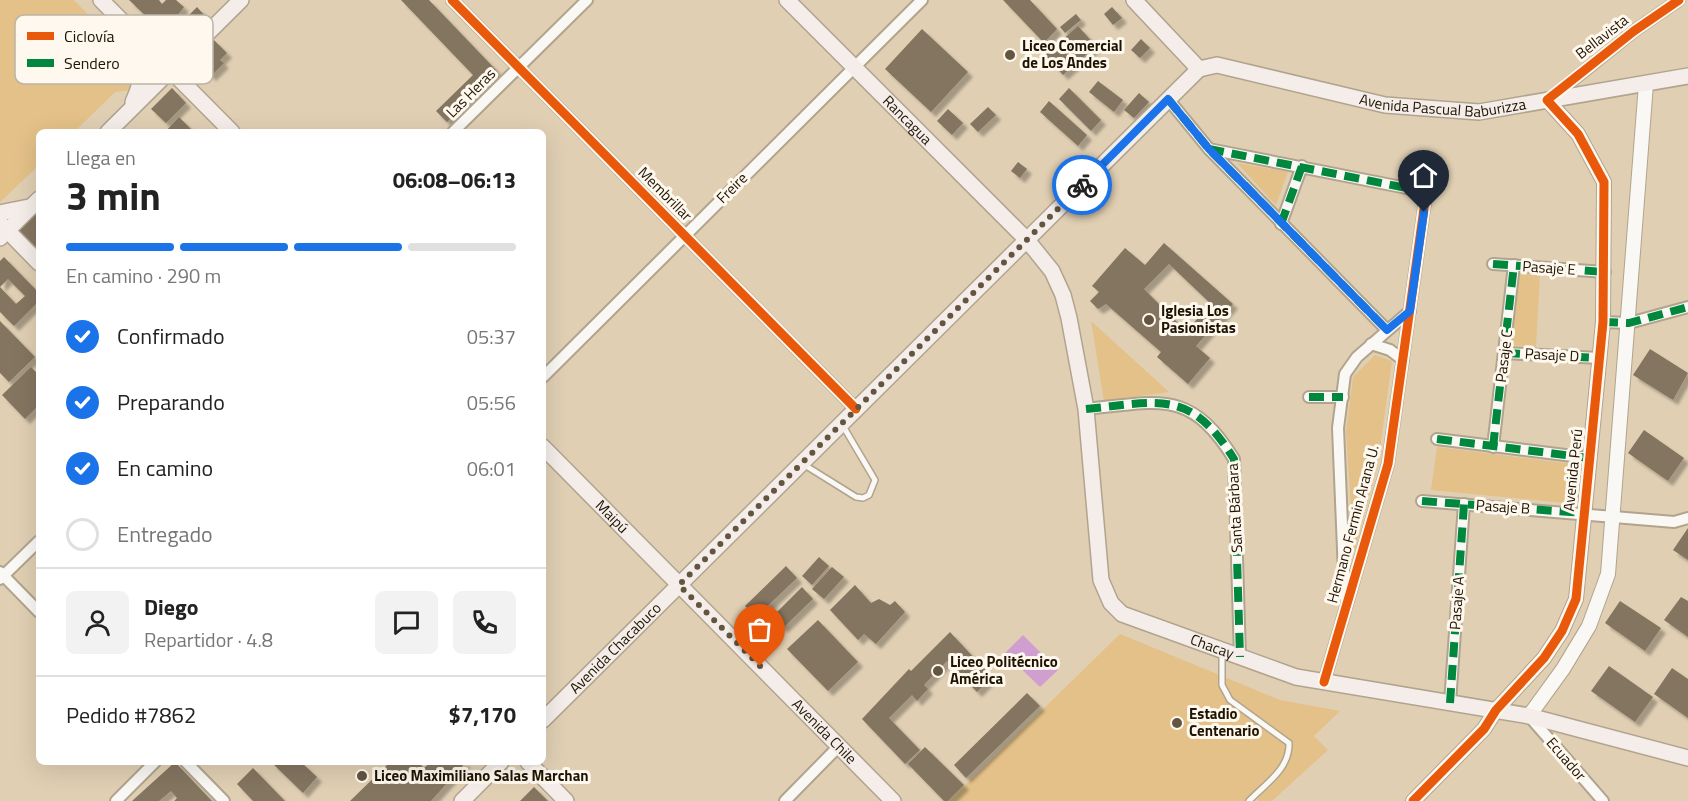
<!DOCTYPE html>
<html lang="es">
<head>
<meta charset="utf-8">
<style>
  :root { --surface:#fff; --page:#f2f2f2; --text:#222; --muted:#767676; --line:#e0e0e0; --accent:#1a73e8 }
  body { margin:0; font-family:"Titillium Web",sans-serif; background:var(--page); color:var(--text); height:100vh; display:flex; flex-direction:column; font-size:22px; white-space:nowrap }
  * { box-sizing:border-box; margin:0 }
  p { font-size:20px; color:var(--muted) }
  .icon { flex:none; width:33px; height:33px; fill:none; stroke:currentColor; stroke-width:2; stroke-linecap:round; stroke-linejoin:round }
  .map { position:relative; flex:1; overflow:hidden }
  .details { position:absolute; left:36px; top:129px; width:510px; height:636px; display:flex; flex-direction:column; background:var(--surface); border-radius:9px; box-shadow:0 6px 24px #0002 }
  .details>* { flex:none }
  .pin { position:absolute; display:grid; place-items:center; width:51px; height:51px; color:#fff; margin:-62px -26px; border-radius:50% 50% 50% 0; rotate:-45deg; box-shadow:0 0 6px #0007 }
  .pin .icon { rotate:45deg }
  .courier { position:absolute; display:grid; place-items:center; width:60px; height:60px; margin:-30px; border:4px solid #1a73e8; border-radius:50%; background:#fff; color:#222; box-shadow:0 2px 8px #0007 }
  .summary em { font-style:normal; font-weight:700 }
  .summary div { display:flex; flex-direction:column-reverse }
  .summary { display:flex; align-items:center; justify-content:space-between; height:102px; padding:0 30px }
  h1 { font-size:39px; font-weight:700; line-height:45px }
  .bar { display:grid; grid-template-columns:repeat(4,1fr); gap:9px 6px; align-content:center; height:72px; padding:0 30px }
  .bar i { height:8px; border-radius:4px; background:var(--line) }
  .bar .selected { background:var(--accent) }
  .bar p { grid-column:span 4 }
  .line { display:flex; align-items:center; gap:15px; padding:0 30px; border-top:2px solid var(--line) }
  .line div { flex:1 }
  .round { display:grid; place-items:center; flex:none; width:63px; height:63px; border-radius:9px; background:var(--page) }
  ol { padding:0 30px; list-style:none }
  li { display:flex; align-items:center; gap:18px; height:66px }
  li p { margin-inline-start:auto }
  li .icon { padding:6px; border-radius:50%; background:var(--accent); color:#fff; stroke-width:4 }
  li:last-child { color:var(--muted) }
  li i { width:33px; height:33px; border:3px solid var(--line); border-radius:50% }
  .map>svg:first-child { display:block }
  .green { fill:#e3c188 }
  .water { fill:#d19ed0 }
  .building { fill:#847460; fill-rule:evenodd; filter:url(#shadow) }
  .lines { fill:none; stroke-linecap:round; stroke-linejoin:round }
  .service-casing { stroke:#b1a48e; stroke-width:8 }
  .minor-casing { stroke:#b1a48e; stroke-width:14 }
  .tertiary-casing { stroke:#b1a48e; stroke-width:16 }
  .secondary-casing { stroke:#b1a48e; stroke-width:18 }
  .service { stroke:#faf8f4; stroke-width:5 }
  .minor { stroke:#faf8f4; stroke-width:10 }
  .tertiary { stroke:#faf8f4; stroke-width:14 }
  .secondary { stroke:#f4ede9; stroke-width:15 }
  .quiet { stroke:#00873e; stroke-width:8; stroke-dasharray:15 8; stroke-linecap:butt }
  .cycleway-casing { stroke:#fef8ee; stroke-width:13 }
  .cycleway { stroke:#e8590c; stroke-width:9 }
  .done { stroke:#635540; stroke-width:6; stroke-dasharray:0 10.8 }
  .route { stroke:#1a73e8; stroke-width:8 }
  .poi-dot { fill:#635540; stroke:#fef8ee; stroke-width:2 }
  .labels { text-anchor:middle; stroke-width:6; stroke-linejoin:round; paint-order:stroke }
  .street-label { font-size:15px; fill:#1f1402; stroke:#fef8ee }
  .poi-label { font-size:15px; font-weight:bold; fill:#1f1402; stroke:#fef8ee; text-anchor:start }
  .key { fill:#fef8ee; stroke:#bbb4a7; stroke-width:1.5 }
  .key-label { font-size:16px; fill:#1f1402 }
</style>
</head>
<body>
<div class="map">
<svg width="1688" height="801" viewBox="0 0 1688 801">
  <defs>
    <filter id="shadow"><feDropShadow dx="5" dy="5" stdDeviation="1.5" flood-color="#0004"/></filter>
  </defs>
  <rect width="100%" height="100%" fill="#e0cfb3"/>
  <g class="green">
    <path d="M0 0H74L113 41 125 35C139 53 138 68 132 90L115 92 74 132H39V165L0 202Z"/>
    <path d="M1237 163 1288 172 1276 205Z"/>
    <path d="M1516 273H1540L1536 347 1510 345Z"/>
    <path d="M1091 321 1169 392 1104 401Z"/>
    <path d="M1375 355 1392 361 1378 463 1354 553 1346 432 1353 377Z"/>
    <path d="M1437 447 1580 465 1576 504 1431 490Z"/>
    <path d="M1120 634 1280 700 1340 711 1314 736 1328 750 1272 801H1259L1254 796 1248 801H949Z"/>
  </g>
  <path class="water" d="M1023 635 1058 670 1040 687 1005 653Z"/>
  <g class="building">
    <path d="M129 0H159L162 4 166 0H176L184 7 177 16 182 22 197 7 208 19 181 45H176Z"/>
    <path d="M401 0H429L498 72 447 122 436 111 473 75Z"/>
    <path d="M1003 0H1030L1057 29 1044 43Z"/>
    <path d="M1112 7 1122 18 1113 25 1104 14Z"/>
    <path d="M1076 14 1081 20 1065 33 1060 27Z"/>
    <path d="M1078 26 1096 46 1063 75 1045 55Z"/>
    <path d="M922 29 968 72 931 112 885 69Z"/>
    <path d="M1141 39 1150 48 1140 58 1131 50Z"/>
    <path d="M214 40 227 53 220 60 224 63 211 76 197 62V57Z"/>
    <path d="M1098 81 1123 100 1114 112 1089 92Z"/>
    <path d="M172 88 186 103 166 123 151 109Z"/>
    <path d="M1069 88 1101 120 1091 131 1059 99Z"/>
    <path d="M1139 93 1149 102 1134 118 1124 110Z"/>
    <path d="M1049 101 1087 135 1078 146 1040 112Z"/>
    <path d="M988 107 996 115 978 132 970 124Z"/>
    <path d="M948 109 963 123 952 135 937 121Z"/>
    <path d="M179 117 194 132H165Z"/>
    <path d="M1018 162 1027 169 1020 178 1011 171Z"/>
    <path d="M39 211V250L19 231Z"/>
    <path d="M1164 243 1233 304 1196 346 1210 358 1188 384 1157 357 1161 352 1106 304 1098 309 1090 301 1099 292 1092 286 1125 248 1145 265ZM1169 264 1211 304 1186 331 1144 289Z"/>
    <path d="M4 257 39 293V301L14 326 0 312V287L16 304 25 296 8 279 0 287V261Z"/>
    <path d="M0 321 35 357 9 382 0 373Z"/>
    <path d="M1650 349 1688 373 1673 400 1633 375Z"/>
    <path d="M31 367 39 375V405L25 419 2 395Z"/>
    <path d="M1644 430 1684 458 1668 481 1628 453Z"/>
    <path d="M1688 528V560L1673 550Z"/>
    <path d="M819 557 829 566 812 585 802 576Z"/>
    <path d="M786 566 797 578 756 617 745 606Z"/>
    <path d="M832 567 844 577 824 599 812 589Z"/>
    <path d="M855 585 871 603 879 599 890 605 895 601 905 612 876 644 864 634 858 640 830 610Z"/>
    <path d="M802 587 813 599 783 628 772 617Z"/>
    <path d="M1681 597 1688 601V637L1664 620Z"/>
    <path d="M1620 601 1661 628 1645 651 1605 623Z"/>
    <path d="M818 620 858 662 828 691 787 649Z"/>
    <path d="M950 632 992 677 977 692 947 661 924 685 928 689 917 701 912 695 889 718 920 750 905 764 862 719 909 669 911 671Z"/>
    <path d="M1609 666 1653 697 1635 722 1591 691Z"/>
    <path d="M1672 668 1688 679V718L1654 694Z"/>
    <path d="M1027 693 1040 706 966 778 954 765Z"/>
    <path d="M925 747 964 785 948 801H944L908 764Z"/>
    <path d="M175 762 212 801H174L177 798 171 791 159 801H132Z"/>
    <path d="M271 762H301L317 777 303 793Z"/>
    <path d="M387 762H418L424 768 431 762H466L431 801H350L388 764Z"/>
    <path d="M253 768 285 801H253L237 784Z"/>
    <path d="M534 787 548 801H520Z"/>
  </g>
  <g class="lines">
    <g class="service-casing">
      <g id="service">
        <path d="M803 464 856 497 863 498 869 495 875 480 843 426"/>
        <path d="M1222 653V685L1230 700 1289 743C1290 769 1265 784 1249 801"/>
      </g>
    </g>
    <g class="minor-casing">
      <g id="minor">
        <path d="M452 0 856 409"/>
        <path d="M1168 99 1209 149 1387 330"/>
        <path d="M1548 100 1634 31 1679 0"/>
        <path d="M453 132 587 0"/>
        <path d="M1209 149 1427 192"/>
        <path d="M1281 224 1302 166"/>
        <path d="M1493 264 1605 272"/>
        <path d="M1603 322 1629 323 1688 307"/>
        <path d="M1371 344 1390 350 1403 360"/>
        <path d="M1505 353 1599 358"/>
        <path d="M543 377 922 0"/>
        <path d="M1309 397H1343"/>
        <path d="M1086 409C1159 402 1190 388 1234 459L1240 657"/>
        <path d="M1437 439 1589 458"/>
        <path d="M1493 447 1514 265"/>
        <path d="M1422 501 1674 522 1688 518"/>
        <path d="M0 572 39 612"/>
        <path d="M0 579 39 541"/>
        <path d="M1345 598 1338 428 1345 374 1357 357 1410 311"/>
        <path d="M1324 682 1388 464 1431 159"/>
        <path d="M1450 703 1464 504"/>
        <path d="M1529 716 1603 801"/>
        <path d="M186 762 224 801"/>
        <path d="M116 801 155 762"/>
        <path d="M785 801 839 746"/>
      </g>
    </g>
    <g class="tertiary-casing">
      <g id="tertiary">
        <path d="M1529 716 1563 669 1589 626 1608 574 1646 84"/>
        <path d="M1413 801 1484 729 1496 710 1544 658 1562 631 1576 599 1603 322 1604 182 1578 134 1547 100"/>
      </g>
    </g>
    <g class="secondary-casing">
      <g id="secondary">
        <path d="M101 0 232 132"/>
        <path id="s1" d="M787 0 1027 240 1052 271 1063 295 1069 318 1086 409 1101 580 1111 603 1122 614 1296 677 1529 716 1688 758"/>
        <path d="M1134 0 1199 69"/>
        <path id="s2" d="M1199 69 1217 65 1385 105 1479 112 1688 76"/>
        <path d="M133 102C143 81 147 58 136 36"/>
        <path d="M108 132 241 0"/>
        <path d="M0 213 29 207"/>
        <path d="M0 223 39 263"/>
        <path d="M0 238 39 199"/>
        <path id="s3" d="M543 447 893 801"/>
        <path id="s4" d="M543 720 1199 69"/>
        <path d="M528 762 566 801"/>
        <path d="M462 801 501 762"/>
      </g>
    </g>
    <use href="#service" class="service"/>
    <use href="#minor" class="minor"/>
    <use href="#tertiary" class="tertiary"/>
    <use href="#secondary" class="secondary"/>
    <g class="quiet">
      <path d="M1168 99 1209 149 1387 330"/>
      <path d="M1209 149 1427 192"/>
      <path d="M1281 224 1302 166"/>
      <path d="M1493 264 1605 272"/>
      <path d="M1603 322 1629 323 1688 307"/>
      <path d="M1505 353 1599 358"/>
      <path d="M1309 397H1343"/>
      <path d="M1086 409C1159 402 1190 388 1234 459L1240 657"/>
      <path d="M1437 439 1589 458"/>
      <path d="M1493 447 1514 265"/>
      <path d="M1422 501 1583 513"/>
      <path d="M1450 703 1464 504"/>
    </g>
    <g class="cycleway-casing">
      <g id="cycleway">
        <path d="M452 0 856 409"/>
        <path d="M1324 682 1388 464 1431 159"/>
        <path d="M1413 801 1484 729 1496 710 1544 658 1562 631 1576 599 1603 322 1604 182 1578 134 1547 100 1634 31 1679 0"/>
      </g>
    </g>
    <use href="#cycleway" class="cycleway"/>
  </g>
  <g class="lines">
    <path class="done" d="M760 666 679 585 1082 185"/>
    <path class="route" d="M1082 185 1168 99 1209 149 1387 330 1410 311 1424 212"/>
  </g>
  <g class="poi-dot">
    <circle cx="1010" cy="55" r="6"/>
    <circle cx="1149" cy="320" r="6"/>
    <circle cx="938" cy="671" r="6"/>
    <circle cx="1177" cy="723" r="6"/>
    <circle cx="362" cy="776" r="6"/>
  </g>
  <g class="labels">
    <g class="street-label">
      <text transform="translate(1602 37) rotate(-38)" y="5">Bellavista</text>
      <text transform="translate(471 93) rotate(-45)" y="5">Las Heras</text>
      <text dy="5" stroke="none"><textPath href="#s2" startOffset="249">Avenida Pascual Baburizza</textPath></text>
      <text dy="5" stroke="none"><textPath href="#s1" startOffset="170">Rancagua</textPath></text>
      <text transform="translate(732 188) rotate(-45)" y="5">Freire</text>
      <text transform="translate(665 194) rotate(45)" y="5">Membrillar</text>
      <text transform="translate(1549 268) rotate(4)" y="5">Pasaje E</text>
      <text transform="translate(1552 355) rotate(3)" y="5">Pasaje D</text>
      <text transform="translate(1504 356) rotate(-83)" y="5">Pasaje C</text>
      <text transform="translate(1573 470) rotate(-84)" y="5">Avenida Perú</text>
      <text transform="translate(1503 507) rotate(4)" y="5">Pasaje B</text>
      <text transform="translate(1235 508) rotate(-93)" y="5">Santa Bárbara</text>
      <text dy="5" stroke="none"><textPath href="#s3" startOffset="98">Maipú</textPath></text>
      <text transform="translate(1353 524) rotate(-75)" y="5">Hermano Fermin Arana U.</text>
      <text transform="translate(1457 603) rotate(-86)" y="5">Pasaje A</text>
      <text dy="5" stroke="none"><textPath href="#s1" startOffset="830">Chacay</textPath></text>
      <text dy="5" stroke="none"><textPath href="#s4" startOffset="102">Avenida Chacabuco</textPath></text>
      <text dy="5" stroke="none"><textPath href="#s3" startOffset="400">Avenida Chile</textPath></text>
      <text transform="translate(1566 759) rotate(49)" y="5">Ecuador</text>
    </g>
    <g class="poi-label">
      <text x="1022" y="51">Liceo Comercial<tspan x="1022" dy="17">de Los Andes</tspan></text>
      <text x="1161" y="316">Iglesia Los<tspan x="1161" dy="17">Pasionistas</tspan></text>
      <text x="950" y="667">Liceo Politécnico<tspan x="950" dy="17">América</tspan></text>
      <text x="1189" y="719">Estadio<tspan x="1189" dy="17">Centenario</tspan></text>
      <text x="374" y="781">Liceo Maximiliano Salas Marchan</text>
    </g>
  </g>
  <rect x="15" y="15" width="198" height="69" rx="9" class="key"/>
  <rect x="27" y="32" width="27" height="8" fill="#e8590c"/>
  <rect x="27" y="59" width="27" height="8" fill="#00873e"/>
  <g class="key-label">
    <text x="64" y="42">Ciclovía</text>
    <text x="64" y="69">Sendero</text>
  </g>
</svg>
<div class="pin" style="left:760px;top:666px;background:#ea580c"><svg class="icon" aria-label="bag" viewBox="0 0 24 24"><path d="M5 8h14l-1 12H6zM9 8a3 3 0 0 1 6 0"/></svg></div>
<div class="pin" style="left:1424px;top:212px;background:#1f2937"><svg class="icon" aria-label="home" viewBox="0 0 24 24"><path d="M3 11l9-7 9 7M6 9v11h12V9"/></svg></div>
<div class="courier" style="left:1082px;top:185px"><svg class="icon" aria-label="bike" viewBox="0 0 24 24"><circle cx="6" cy="16" r="4"/><circle cx="18" cy="16" r="4"/><path d="M6 16l4-8h5l3 8M10 8l3 8H6M13 5h3"/></svg></div>
<section class="details">
<div class="summary"><div><h1>3 min</h1><p>Llega en</p></div><em>06:08–06:13</em></div>
<div class="bar"><i class="selected"></i><i class="selected"></i><i class="selected"></i><i></i><p>En camino · 290 m</p></div>
<ol>
<li><svg class="icon" aria-label="check" viewBox="0 0 24 24"><path d="M5 12l5 5 9-10"/></svg>Confirmado<p>05:37</p></li>
<li><svg class="icon" aria-label="check" viewBox="0 0 24 24"><path d="M5 12l5 5 9-10"/></svg>Preparando<p>05:56</p></li>
<li><svg class="icon" aria-label="check" viewBox="0 0 24 24"><path d="M5 12l5 5 9-10"/></svg>En camino<p>06:01</p></li>
<li><i></i>Entregado</li>
</ol>
<div class="line" style="height:108px"><a class="round"><svg class="icon" aria-label="person" viewBox="0 0 24 24"><circle cx="12" cy="8" r="4"/><path d="M4 21q1-7 8-7t8 7"/></svg></a><div><b>Diego</b><p>Repartidor · 4.8</p></div><a class="round"><svg class="icon" aria-label="chat" viewBox="0 0 24 24"><path d="M4 5h16v11H9l-5 4z"/></svg></a><a class="round"><svg class="icon" aria-label="phone" viewBox="0 0 24 24"><path d="M5 4h4l2 5-3 2q2 4 5 5l2-3 5 2v4C11 20 4 13 5 4z"/></svg></a></div>
<div class="line" style="height:78px"><div>Pedido #7862</div><b>$7,170</b></div>
</section>
</div>
</body>
</html>
